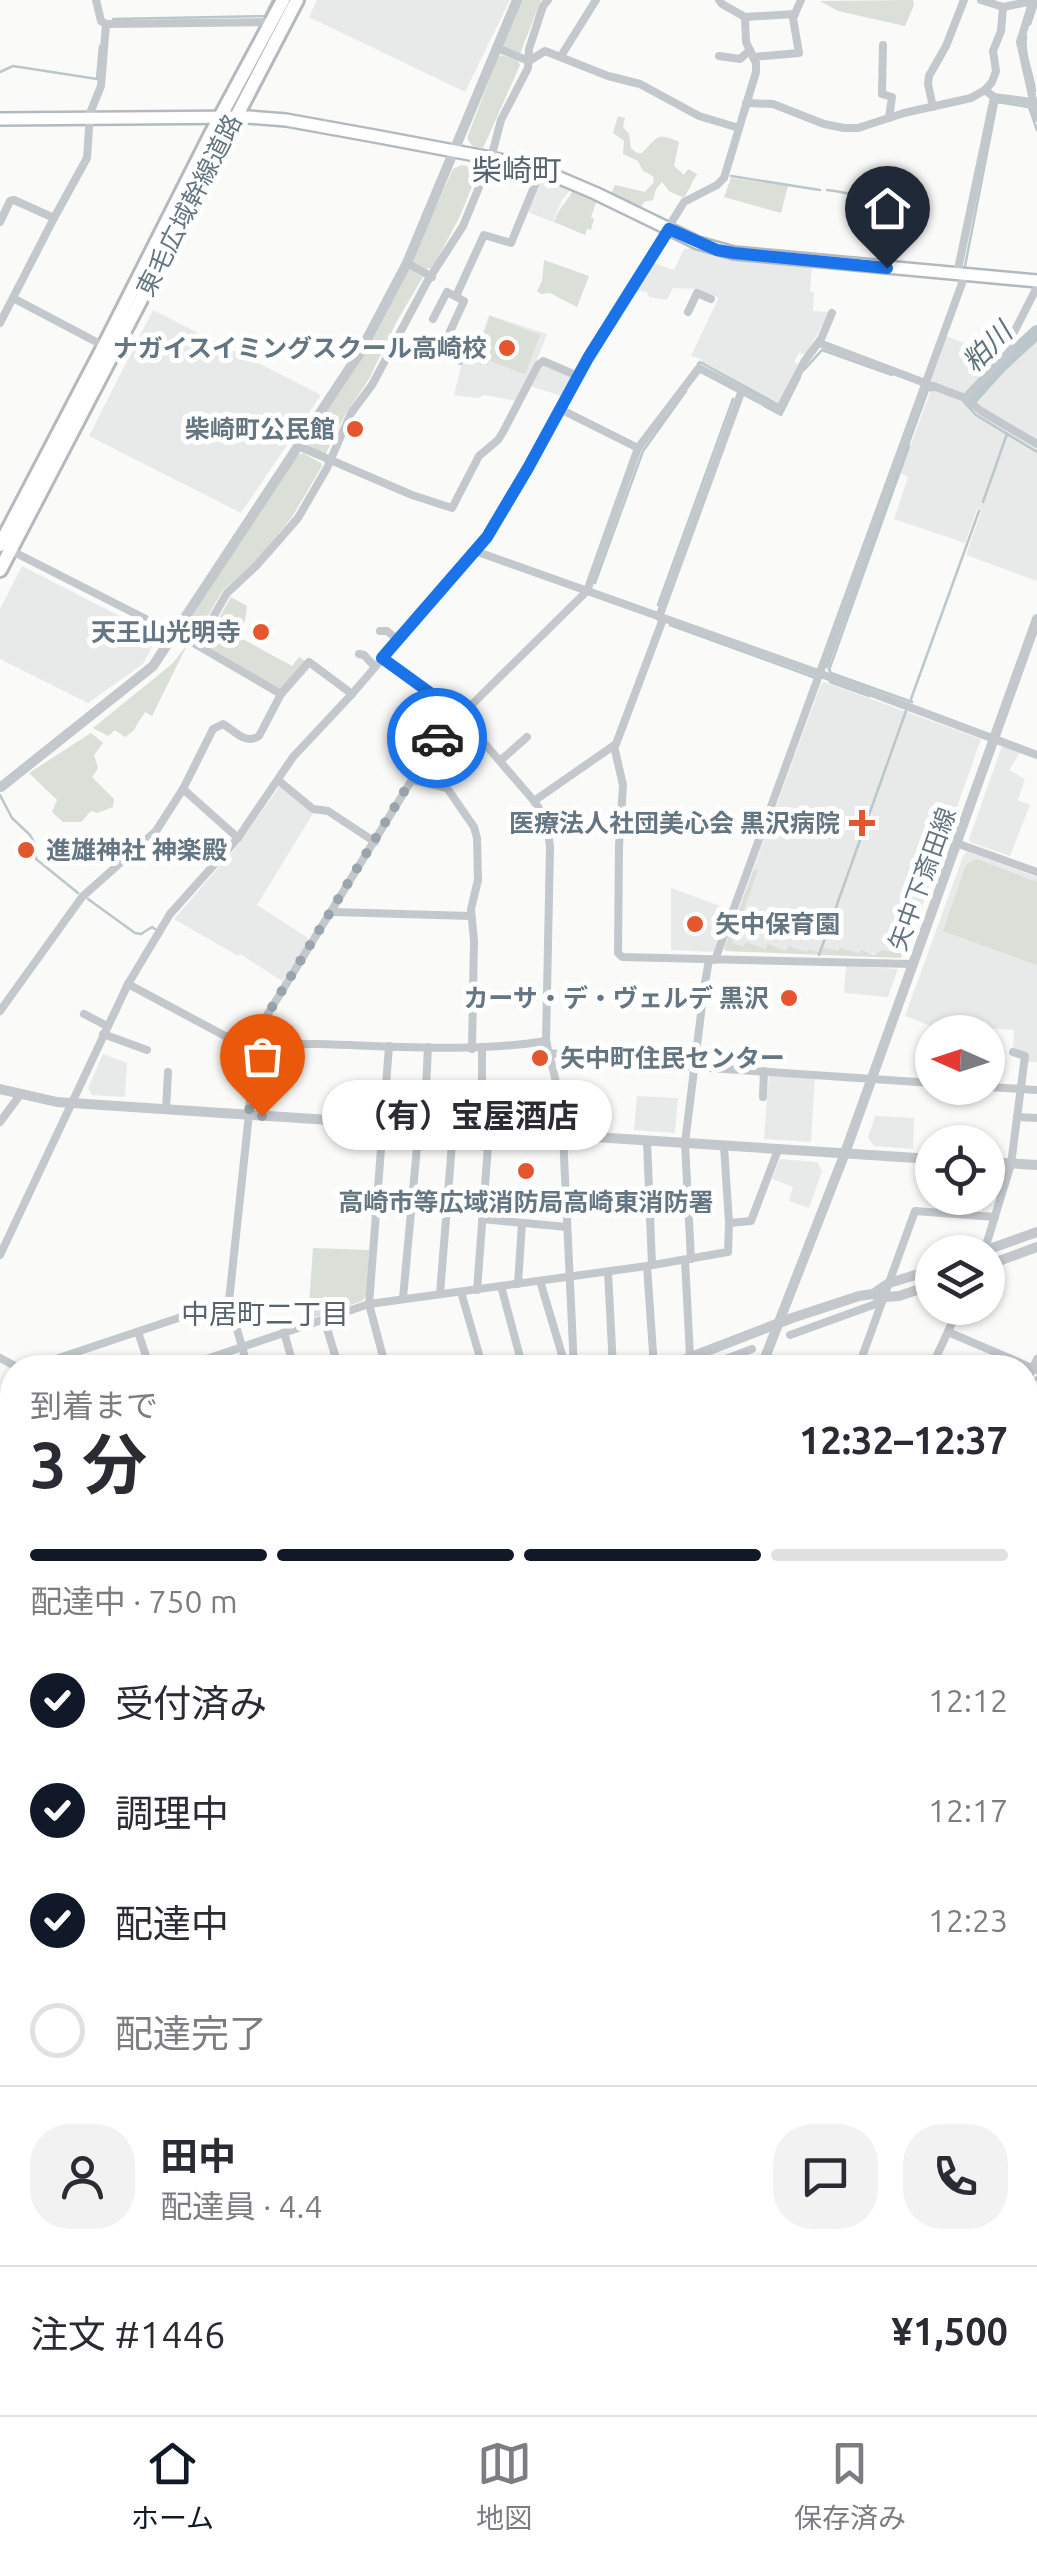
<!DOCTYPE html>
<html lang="ja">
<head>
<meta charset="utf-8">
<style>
  :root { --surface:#fff; --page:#f2f2f3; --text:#2b2b33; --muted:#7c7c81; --line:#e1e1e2; --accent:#111827 }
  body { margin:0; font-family:Ubuntu,"Noto Sans JP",sans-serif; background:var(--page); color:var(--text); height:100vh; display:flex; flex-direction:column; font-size:38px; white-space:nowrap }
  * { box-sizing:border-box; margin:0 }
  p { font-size:32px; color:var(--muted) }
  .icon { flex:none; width:55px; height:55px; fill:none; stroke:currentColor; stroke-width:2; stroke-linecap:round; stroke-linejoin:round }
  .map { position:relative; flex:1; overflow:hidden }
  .panel { position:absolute; left:0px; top:1355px; width:1038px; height:1060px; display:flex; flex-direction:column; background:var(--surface); border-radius:40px 40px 0 0; box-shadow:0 2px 8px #0004 }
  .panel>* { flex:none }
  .needle { width:65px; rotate:273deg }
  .tools { position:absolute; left:915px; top:1015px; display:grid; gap:20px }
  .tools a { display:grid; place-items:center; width:90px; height:90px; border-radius:50%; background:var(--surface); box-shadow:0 2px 8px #0004; font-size:50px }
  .pin { position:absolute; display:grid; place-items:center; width:85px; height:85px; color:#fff; margin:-102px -42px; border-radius:50% 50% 50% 0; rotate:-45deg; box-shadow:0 0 10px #0007 }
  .pin .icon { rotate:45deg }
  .courier { position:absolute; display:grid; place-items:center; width:100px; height:100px; margin:-50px; border:8px solid #1a73e8; border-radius:50%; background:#fff; color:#222; box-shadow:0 2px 12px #0007 }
  .bubble { position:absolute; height:70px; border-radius:35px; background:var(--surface); box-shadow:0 2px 8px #0004; font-size:32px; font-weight:700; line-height:70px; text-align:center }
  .head em { font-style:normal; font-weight:700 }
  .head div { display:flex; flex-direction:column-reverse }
  .head { display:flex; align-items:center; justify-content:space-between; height:170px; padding:0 30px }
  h1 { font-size:65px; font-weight:700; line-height:75px }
  .bar { display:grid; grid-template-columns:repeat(4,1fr); gap:15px 10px; align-content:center; height:120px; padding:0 30px }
  .bar i { height:12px; border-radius:8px; background:var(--line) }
  .bar .selected { background:var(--accent) }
  .bar p { grid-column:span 4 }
  .line { display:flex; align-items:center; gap:25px; padding:0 30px; border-top:2px solid var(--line) }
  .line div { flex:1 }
  .round { display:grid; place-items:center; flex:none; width:105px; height:105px; border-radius:40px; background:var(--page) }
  ol { padding:0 30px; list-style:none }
  li { display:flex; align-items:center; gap:30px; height:110px }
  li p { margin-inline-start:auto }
  li .icon { padding:10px; border-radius:50%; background:var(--accent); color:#fff; stroke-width:4 }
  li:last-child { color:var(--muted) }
  li i { width:55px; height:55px; border:5px solid var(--line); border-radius:50% }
  .menu { display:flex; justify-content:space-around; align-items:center; height:140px; border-top:2px solid var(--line); background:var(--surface); font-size:28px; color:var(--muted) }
  .menu a { display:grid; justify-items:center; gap:5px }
  .menu .selected { color:var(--accent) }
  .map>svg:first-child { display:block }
  .built { fill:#e8e9e9 }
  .green { fill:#dadfd7 }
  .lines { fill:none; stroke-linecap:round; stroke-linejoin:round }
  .stream { stroke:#bbc7cb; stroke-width:2.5 }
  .river { stroke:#bbc7cb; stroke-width:14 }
  .secondary-casing { stroke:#b3babf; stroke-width:16 }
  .trunk-casing { stroke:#b4b9bd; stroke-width:18 }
  .minor { stroke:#c3c8cc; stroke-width:8 }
  .tertiary { stroke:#c3c8cc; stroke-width:10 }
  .secondary { stroke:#fff; stroke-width:11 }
  .trunk { stroke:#fff; stroke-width:12 }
  .done { stroke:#99a4ac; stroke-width:10; stroke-dasharray:0 18 }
  .route { stroke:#1a73e8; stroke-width:12 }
  .poi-dot { fill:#e4572e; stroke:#fff; stroke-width:4 }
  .labels { text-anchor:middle; stroke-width:10; stroke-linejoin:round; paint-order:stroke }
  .street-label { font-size:25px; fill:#657683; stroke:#fff }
  .poi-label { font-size:25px; font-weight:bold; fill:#657683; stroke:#fff; text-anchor:end }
  .water-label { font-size:28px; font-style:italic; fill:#60757c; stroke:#fff }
  .neighbourhood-label { font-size:28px; fill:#57646e; stroke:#fff }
  .quarter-label { font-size:30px; fill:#57646e; stroke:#fff }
</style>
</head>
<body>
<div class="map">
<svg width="1037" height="2415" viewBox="0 0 1037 2415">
  <rect width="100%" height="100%" fill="#fafaf8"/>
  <g class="built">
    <path d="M317 0H510L465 92 309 17Z"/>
    <path d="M545 178 572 188 562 200 553 222 525 211 539 180Z"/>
    <path d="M691 244 721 256 812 266 810 291 814 292 813 311 829 312 806 355 799 353 794 362 798 364 778 406 703 363 701 359 691 356 718 299 717 297 697 289 673 288 667 300 649 297 647 292 637 290 653 263 674 270 684 249H688Z"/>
    <path d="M153 310 321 395 241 513 89 436Z"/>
    <path d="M489 315 547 334 537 360 539 365 548 366 573 377 561 396 525 384 517 401 484 395 478 398 454 395 462 363 471 365Z"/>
    <path d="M1037 335V581L966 555 981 512 977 509 965 543 894 519 908 477 900 473 934 382 930 379 946 336 1011 360Z"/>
    <path d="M22 566 151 632 153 645 143 664 88 703 0 659V609Z"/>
    <path d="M824 682 981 739 905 954 726 951 724 949 821 684Z"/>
    <path d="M1006 745 1021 751 1009 770 1025 779 1018 800 1030 805 1010 856 970 842 969 839 1002 746Z"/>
    <path d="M281 784 314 812 257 905 308 938 306 946 282 981 240 954 238 956 174 919 239 844Z"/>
    <path d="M968 852 1037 877V1062H1028L1029 1055 1013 1050 1014 1030 959 1025 957 1032H932V1068L917 1063 931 1026 905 1016 964 854Z"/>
    <path d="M671 888 731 910 716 952 671 950Z"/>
    <path d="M846 966 898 969 888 997 844 993Z"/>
    <path d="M103 1054 127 1063 125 1097 92 1095 88 1088Z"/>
    <path d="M769 1075 815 1078 811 1142 764 1139Z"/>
    <path d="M637 1096 678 1098 675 1133 634 1130Z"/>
    <path d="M875 1116 914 1118 913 1149 874 1146 868 1137Z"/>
    <path d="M780 1159 817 1162 822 1171 809 1208 789 1201 793 1187 772 1179Z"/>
  </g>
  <g class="green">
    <path d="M522 0H541L520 54 505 49 503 43Z"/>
    <path d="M913 0 914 5 905 26 838 11 820 1Z"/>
    <path d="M502 55 518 61 520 65 483 148 472 146 467 138 498 57Z"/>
    <path d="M618 116 625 118 623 127 629 134 631 148 637 153H642C657 138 656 131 679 142L674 166 684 175 688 169 697 174 684 198 669 191 662 182 656 189 653 200 644 202 637 212 609 198 615 185 645 192 654 182 653 176 643 171 638 161 623 154 624 141 613 133Z"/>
    <path d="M462 165 479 169 460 216 433 267 427 269 414 264 413 257 453 169Z"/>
    <path d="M731 178 788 186 781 213 724 197Z"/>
    <path d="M574 188 597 200 591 217 594 219 591 230 587 229 585 235 554 222C559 207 569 200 574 188Z"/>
    <path d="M544 260 589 276 577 307 550 293 541 294 537 291 542 281Z"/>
    <path d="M410 269 423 277 397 321 369 379 346 413 325 455 307 446V442L359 363 406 271Z"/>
    <path d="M490 316 540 335 525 374 490 361 487 365 474 361Z"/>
    <path d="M303 453 321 463 322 466 292 517 257 560 223 590 195 638 180 634 296 456Z"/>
    <path d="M231 597 247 606 245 620 237 636 292 666 299 657 305 661 283 689H280L204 644Z"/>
    <path d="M187 645 152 716 145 712 133 731 125 737 115 730 108 736 93 728 172 664Z"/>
    <path d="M91 733 103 743 94 755 98 768 92 777 114 799 113 807 97 813 91 811 81 822H63L52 812 57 800 29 773Z"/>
    <path d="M976 859 1037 882V965L943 931 966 865Z"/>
    <path d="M754 869 758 870 732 943 743 947 746 942 765 949 768 944 786 951 788 946 807 952 808 949 821 953 824 948 838 951 840 948 859 953 861 950 874 955 882 950 900 953 910 926 915 928 905 954 900 958 726 951 724 949Z"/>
    <path d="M313 1248 369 1250 366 1296 362 1301 308 1320Z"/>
  </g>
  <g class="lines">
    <g class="stream">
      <path d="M113 19 265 16 273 0"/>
      <path d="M1030 24 1037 3"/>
      <path d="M1026 36C1023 54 1033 73 1035 91"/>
      <path d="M0 72 13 66 97 79 100 46"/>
      <path d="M731 176 820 190"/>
      <path d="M827 190C851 192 855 198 875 204 887 207 897 206 908 211"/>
      <path d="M965 266 997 102 1029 107 1037 130"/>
      <path d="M967 281 1032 287"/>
      <path d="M698 364 700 362 777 404"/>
      <path d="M804 370 822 350 892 375"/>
      <path d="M964 402 976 415 1037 452"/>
      <path d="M764 406 781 415 800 377"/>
      <path d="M909 446 829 670 831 673 912 702"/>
      <path d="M983 502 1007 434"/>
      <path d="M595 583 643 451 686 391"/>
      <path d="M658 605 733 399"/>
      <path d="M670 625 813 677"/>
      <path d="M827 667 928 390H934"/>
      <path d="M830 682 869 696"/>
      <path d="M911 699 979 511"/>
      <path d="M0 795 12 818 30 835 35 844 36 859 78 893"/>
      <path d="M88 899 135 933 141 934 152 927 155 929"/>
      <path d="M819 955 906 711"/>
      <path d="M1025 1397 1037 1377"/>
      <path d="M234 2411 241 2402"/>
    </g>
    <path class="river" d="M972 397 1001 365 1037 332"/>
    <g class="secondary-casing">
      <path id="secondary" d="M0 119 248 117 286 120 380 137 491 158 541 170 595 193 698 243 734 253 1037 281"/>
    </g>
    <g class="trunk-casing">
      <g id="trunk">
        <path d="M0 545 104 346 211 134 283 0"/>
        <path d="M0 570 297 0"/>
      </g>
    </g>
    <g class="minor">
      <path d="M981 0 1003 7"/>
      <path d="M1033 0 1020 42 1037 118"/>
      <path d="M745 17 795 14"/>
      <path d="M106 24 272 22"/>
      <path d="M883 45 882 94 892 97 889 118"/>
      <path d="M497 48 529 61 545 51 608 76 640 84 699 116 739 128"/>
      <path d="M561 56 596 0"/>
      <path d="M719 56 740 59 750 50"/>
      <path d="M753 57 799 53 793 18 801 0"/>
      <path d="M994 97 1032 102"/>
      <path d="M746 103 773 104 824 124 844 128H858L904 113 971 98 985 90 992 82 996 71 993 51 1001 31 1003 7 1033 1"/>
      <path d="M933 107 928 84 929 76 946 46 964 0"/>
      <path d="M0 222 10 201 14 200 54 218"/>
      <path d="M407 263 432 277"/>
      <path d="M957 274 994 97 985 90"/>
      <path d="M456 296 484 235 511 243 541 170"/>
      <path d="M13 298 104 346"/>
      <path d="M688 312 697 293 711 299"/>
      <path d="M433 319 447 292 464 301 441 351 460 361"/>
      <path d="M0 323 54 218 87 158 90 113 101 86 106 24 101 21 96 0"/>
      <path d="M819 343 965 398 981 411 1037 444"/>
      <path d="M965 398 1010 351V340L1037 287"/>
      <path d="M560 409 638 448"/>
      <path d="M298 446 412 495 452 508 479 456 498 440 503 432 538 365 543 361 578 376"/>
      <path d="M8 549 197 645 281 694 309 662 352 694"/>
      <path d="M475 551 821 674 1037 755"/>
      <path d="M659 617 742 390"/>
      <path d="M380 631H387L398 640"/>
      <path d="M197 645 227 593 256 566 298 518 327 468 351 413 372 385 427 282 463 226 491 158 501 120 528 68 529 49 543 6 548 0"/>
      <path d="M359 654 364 655 375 667"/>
      <path d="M382 658 461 716 534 801 546 819 550 847 546 1041 558 1090 563 1135 574 1368"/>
      <path d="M614 746 623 785 619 846 618 953 622 957 912 964"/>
      <path d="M500 761 527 737"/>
      <path d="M278 780 313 809 328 811 375 842"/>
      <path d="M413 780 447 788 474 827 477 838 478 880 471 909 474 941 472 1049"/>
      <path d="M183 789 238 838"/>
      <path d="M534 801 616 744 663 619"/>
      <path d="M956 843 1037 872"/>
      <path d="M333 912 471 916"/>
      <path d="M715 960 965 275"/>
      <path d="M128 984 240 1044C266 1048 292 1043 318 1044 394 1046 470 1053 546 1041"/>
      <path d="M0 1011 82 897 156 831 183 789 213 729 223 724C235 731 245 745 259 736L281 694"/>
      <path d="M84 1014 107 1026"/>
      <path d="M103 1034 147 1050"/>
      <path d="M482 1048V1081"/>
      <path d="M549 1053 695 1067 932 1083"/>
      <path d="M988 1087 1037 1090"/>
      <path d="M426 1089 428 1047"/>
      <path d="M763 1097 764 1071"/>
      <path d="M166 1110 168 1072"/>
      <path d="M1017 1117 1037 1118"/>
      <path d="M0 1122 20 1095"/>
      <path d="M647 1141 652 1265"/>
      <path d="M482 1219 567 1227"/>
      <path d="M729 1223 751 1221 778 1150"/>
      <path d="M984 1252 1011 1164 1025 1056 1013 1052"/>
      <path d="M0 1255 128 984 170 914 238 838 293 757 352 694 487 537 528 467 588 358 684 202 717 185 724 178 756 72V63L746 42 745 17 722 4 719 0"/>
      <path d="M691 1259 685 1143 704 989 709 960"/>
      <path d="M685 1260 690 1356"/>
      <path d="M647 1266 654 1367"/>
      <path d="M608 1272 613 1368"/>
      <path d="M540 1281 566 1368"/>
      <path d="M518 1284 522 1223"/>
      <path d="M501 1286 523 1368"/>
      <path d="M477 1290 489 1133"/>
      <path d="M461 1292 483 1368"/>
      <path d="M440 1294 453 1131"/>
      <path d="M403 1298 419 1126"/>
      <path d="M324 1319 339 1368"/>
      <path d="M138 1332 150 1368"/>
      <path d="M284 1332 294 1368"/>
      <path d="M948 1332 1037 1370"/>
      <path d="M790 1335 873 1305 883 1298"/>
      <path d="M0 1358 19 1368"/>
      <path d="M29 1368 229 1301"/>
      <path d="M180 1368 369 1304 647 1266 728 1252 729 1223 724 1146"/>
      <path d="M248 1368 229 1301 249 1114 253 1038 437 739 587 591 638 448 699 368 779 410 804 362 821 339 832 313"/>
      <path d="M386 1368 369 1304 389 1046"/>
      <path d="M702 1368 752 1349"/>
      <path d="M858 1368 915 1211 995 1217"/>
      <path d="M931 1368 959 1308"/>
      <path d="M1025 1384 1037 1359"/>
      <path d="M0 1419 12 1391"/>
      <path d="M0 1444 12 1479"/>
      <path d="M1025 1449 1037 1430"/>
      <path d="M1025 1458 1037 1465"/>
      <path d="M0 1536 12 1532"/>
      <path d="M1027 1621 1037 1545"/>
      <path d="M0 1677 12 1672"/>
      <path d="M1025 1677 1037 1679"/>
      <path d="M0 1730 12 1808"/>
      <path d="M1025 1732 1037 1734"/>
      <path d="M1025 1865H1037"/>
      <path d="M0 1925 12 1923"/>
      <path d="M1025 1939 1037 1940"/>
      <path d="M0 1999 12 1998"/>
      <path d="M1025 2011 1037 2014"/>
      <path d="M1025 2138 1027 2092"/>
      <path d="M1025 2212 1037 2213"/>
      <path d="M76 2402 93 2415"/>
      <path d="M291 2402 299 2415"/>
      <path d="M562 2402 564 2415"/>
      <path d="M21 2415 22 2402"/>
      <path d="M224 2415 236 2402"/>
      <path d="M700 2415 703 2402"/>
      <path d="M777 2415 778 2402"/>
      <path d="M900 2415 901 2402"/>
      <path d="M1025 2415 1033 2339"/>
    </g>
    <g class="tertiary">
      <path d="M1 787 153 666 359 354 407 263 517 0"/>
      <path d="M0 1089 57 1102 419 1126 489 1133 563 1135 932 1159"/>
      <path d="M988 1162 1037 1165"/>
      <path d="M981 1252 1037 1232"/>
      <path d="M988 1265 1037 1247"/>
      <path d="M873 1294 889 1283 932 1270"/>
      <path d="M653 1368 673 1364 792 1318 859 1296 873 1294 885 1297 899 1296 932 1285"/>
      <path d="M761 1368 845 1153 1037 619"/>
      <path d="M0 1602 12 1597"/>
      <path d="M0 1618 12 1613"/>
      <path d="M0 1845 12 1842"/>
      <path d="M0 2068 12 2066"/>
      <path d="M1025 2339H1037"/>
      <path d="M154 2415 156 2402"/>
    </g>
    <use href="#secondary" class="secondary"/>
    <use href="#trunk" class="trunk"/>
  </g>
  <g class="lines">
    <path class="done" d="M262 1116 249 1114 253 1038 437 738"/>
    <path class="route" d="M437 738 462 716 382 658 487 537 528 468 588 358 669 229 717 250 734 253 887 268"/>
  </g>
  <g class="poi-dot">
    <circle cx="507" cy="348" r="10"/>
    <circle cx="355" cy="429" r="10"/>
    <circle cx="261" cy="632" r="10"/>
    <path d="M857 808h10v10h10v10h-10v10h-10v-10h-10v-10h10z"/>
    <circle cx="26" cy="850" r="10"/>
    <circle cx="695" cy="924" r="10"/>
    <circle cx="789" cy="998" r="10"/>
    <circle cx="540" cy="1058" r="10"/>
    <circle cx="526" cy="1171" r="10"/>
  </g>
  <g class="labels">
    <g class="street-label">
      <text transform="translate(189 205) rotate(-63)" y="9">東毛広域幹線道路</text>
      <text transform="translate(922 879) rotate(-70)" y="9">矢中下斎田線</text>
    </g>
    <g class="poi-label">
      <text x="487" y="357">ナガイスイミングスクール高崎校</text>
      <text x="335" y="438">柴崎町公民館</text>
      <text x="241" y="641">天王山光明寺</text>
      <text x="840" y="832">医療法人社団美心会 黒沢病院</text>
      <text x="46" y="859" text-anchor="start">進雄神社 神楽殿</text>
      <text x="715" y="933" text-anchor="start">矢中保育園</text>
      <text x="769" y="1007">カーサ・デ・ヴェルデ 黒沢</text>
      <text x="560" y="1067" text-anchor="start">矢中町住民センター</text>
      <text x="526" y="1211" text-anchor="middle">高崎市等広域消防局高崎東消防署</text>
    </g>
    <g class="water-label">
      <text transform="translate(987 347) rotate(-45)" y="10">粕川</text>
    </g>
    <g class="neighbourhood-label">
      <text x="265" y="1324">中居町二丁目</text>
    </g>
    <g class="quarter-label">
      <text x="517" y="181">柴崎町</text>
    </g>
  </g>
</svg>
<div class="tools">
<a><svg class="needle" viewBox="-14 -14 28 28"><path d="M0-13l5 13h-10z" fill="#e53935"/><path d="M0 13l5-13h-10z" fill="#7c7c81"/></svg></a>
<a><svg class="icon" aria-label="locate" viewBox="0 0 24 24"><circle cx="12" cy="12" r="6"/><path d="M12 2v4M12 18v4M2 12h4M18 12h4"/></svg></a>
<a><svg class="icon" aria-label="layers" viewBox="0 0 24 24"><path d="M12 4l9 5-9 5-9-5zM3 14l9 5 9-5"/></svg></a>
</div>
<div class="pin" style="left:262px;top:1116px;background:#ea580c"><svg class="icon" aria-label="bag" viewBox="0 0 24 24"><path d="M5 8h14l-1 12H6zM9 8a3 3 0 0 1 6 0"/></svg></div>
<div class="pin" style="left:887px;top:268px;background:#1f2937"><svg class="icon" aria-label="home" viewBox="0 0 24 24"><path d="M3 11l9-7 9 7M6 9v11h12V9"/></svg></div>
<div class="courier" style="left:437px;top:738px"><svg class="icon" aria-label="car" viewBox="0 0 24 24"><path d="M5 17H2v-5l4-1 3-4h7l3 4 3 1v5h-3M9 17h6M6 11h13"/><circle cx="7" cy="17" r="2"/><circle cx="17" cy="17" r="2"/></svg></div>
<div class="bubble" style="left:322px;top:1080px;width:290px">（有）宝屋酒店</div>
<section class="panel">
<div class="head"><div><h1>3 分</h1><p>到着まで</p></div><em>12:32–12:37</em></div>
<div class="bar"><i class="selected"></i><i class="selected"></i><i class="selected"></i><i></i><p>配達中 · 750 m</p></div>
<ol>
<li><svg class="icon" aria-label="check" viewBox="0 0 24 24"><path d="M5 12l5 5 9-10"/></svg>受付済み<p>12:12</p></li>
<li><svg class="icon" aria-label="check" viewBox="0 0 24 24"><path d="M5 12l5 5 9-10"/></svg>調理中<p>12:17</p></li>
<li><svg class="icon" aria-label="check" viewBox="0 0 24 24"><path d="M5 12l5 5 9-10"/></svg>配達中<p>12:23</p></li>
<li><i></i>配達完了</li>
</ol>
<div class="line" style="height:180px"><a class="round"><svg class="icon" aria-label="person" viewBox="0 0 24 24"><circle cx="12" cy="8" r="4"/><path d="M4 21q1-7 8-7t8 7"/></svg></a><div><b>田中</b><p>配達員 · 4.4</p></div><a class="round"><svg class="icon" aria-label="chat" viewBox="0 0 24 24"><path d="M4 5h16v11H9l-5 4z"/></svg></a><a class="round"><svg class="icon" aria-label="phone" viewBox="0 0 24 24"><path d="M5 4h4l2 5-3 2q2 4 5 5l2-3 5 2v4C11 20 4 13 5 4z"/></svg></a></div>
<div class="line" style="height:130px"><div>注文 #1446</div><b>¥1,500</b></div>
</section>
</div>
<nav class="menu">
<a class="selected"><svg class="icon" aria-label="home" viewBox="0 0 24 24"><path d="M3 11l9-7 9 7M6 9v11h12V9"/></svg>ホーム</a>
<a><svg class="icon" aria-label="map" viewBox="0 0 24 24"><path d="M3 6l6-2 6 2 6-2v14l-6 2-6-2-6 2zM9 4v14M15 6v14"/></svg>地図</a>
<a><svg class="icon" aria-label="saved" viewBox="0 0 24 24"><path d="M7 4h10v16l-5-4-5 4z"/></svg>保存済み</a>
</nav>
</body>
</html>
